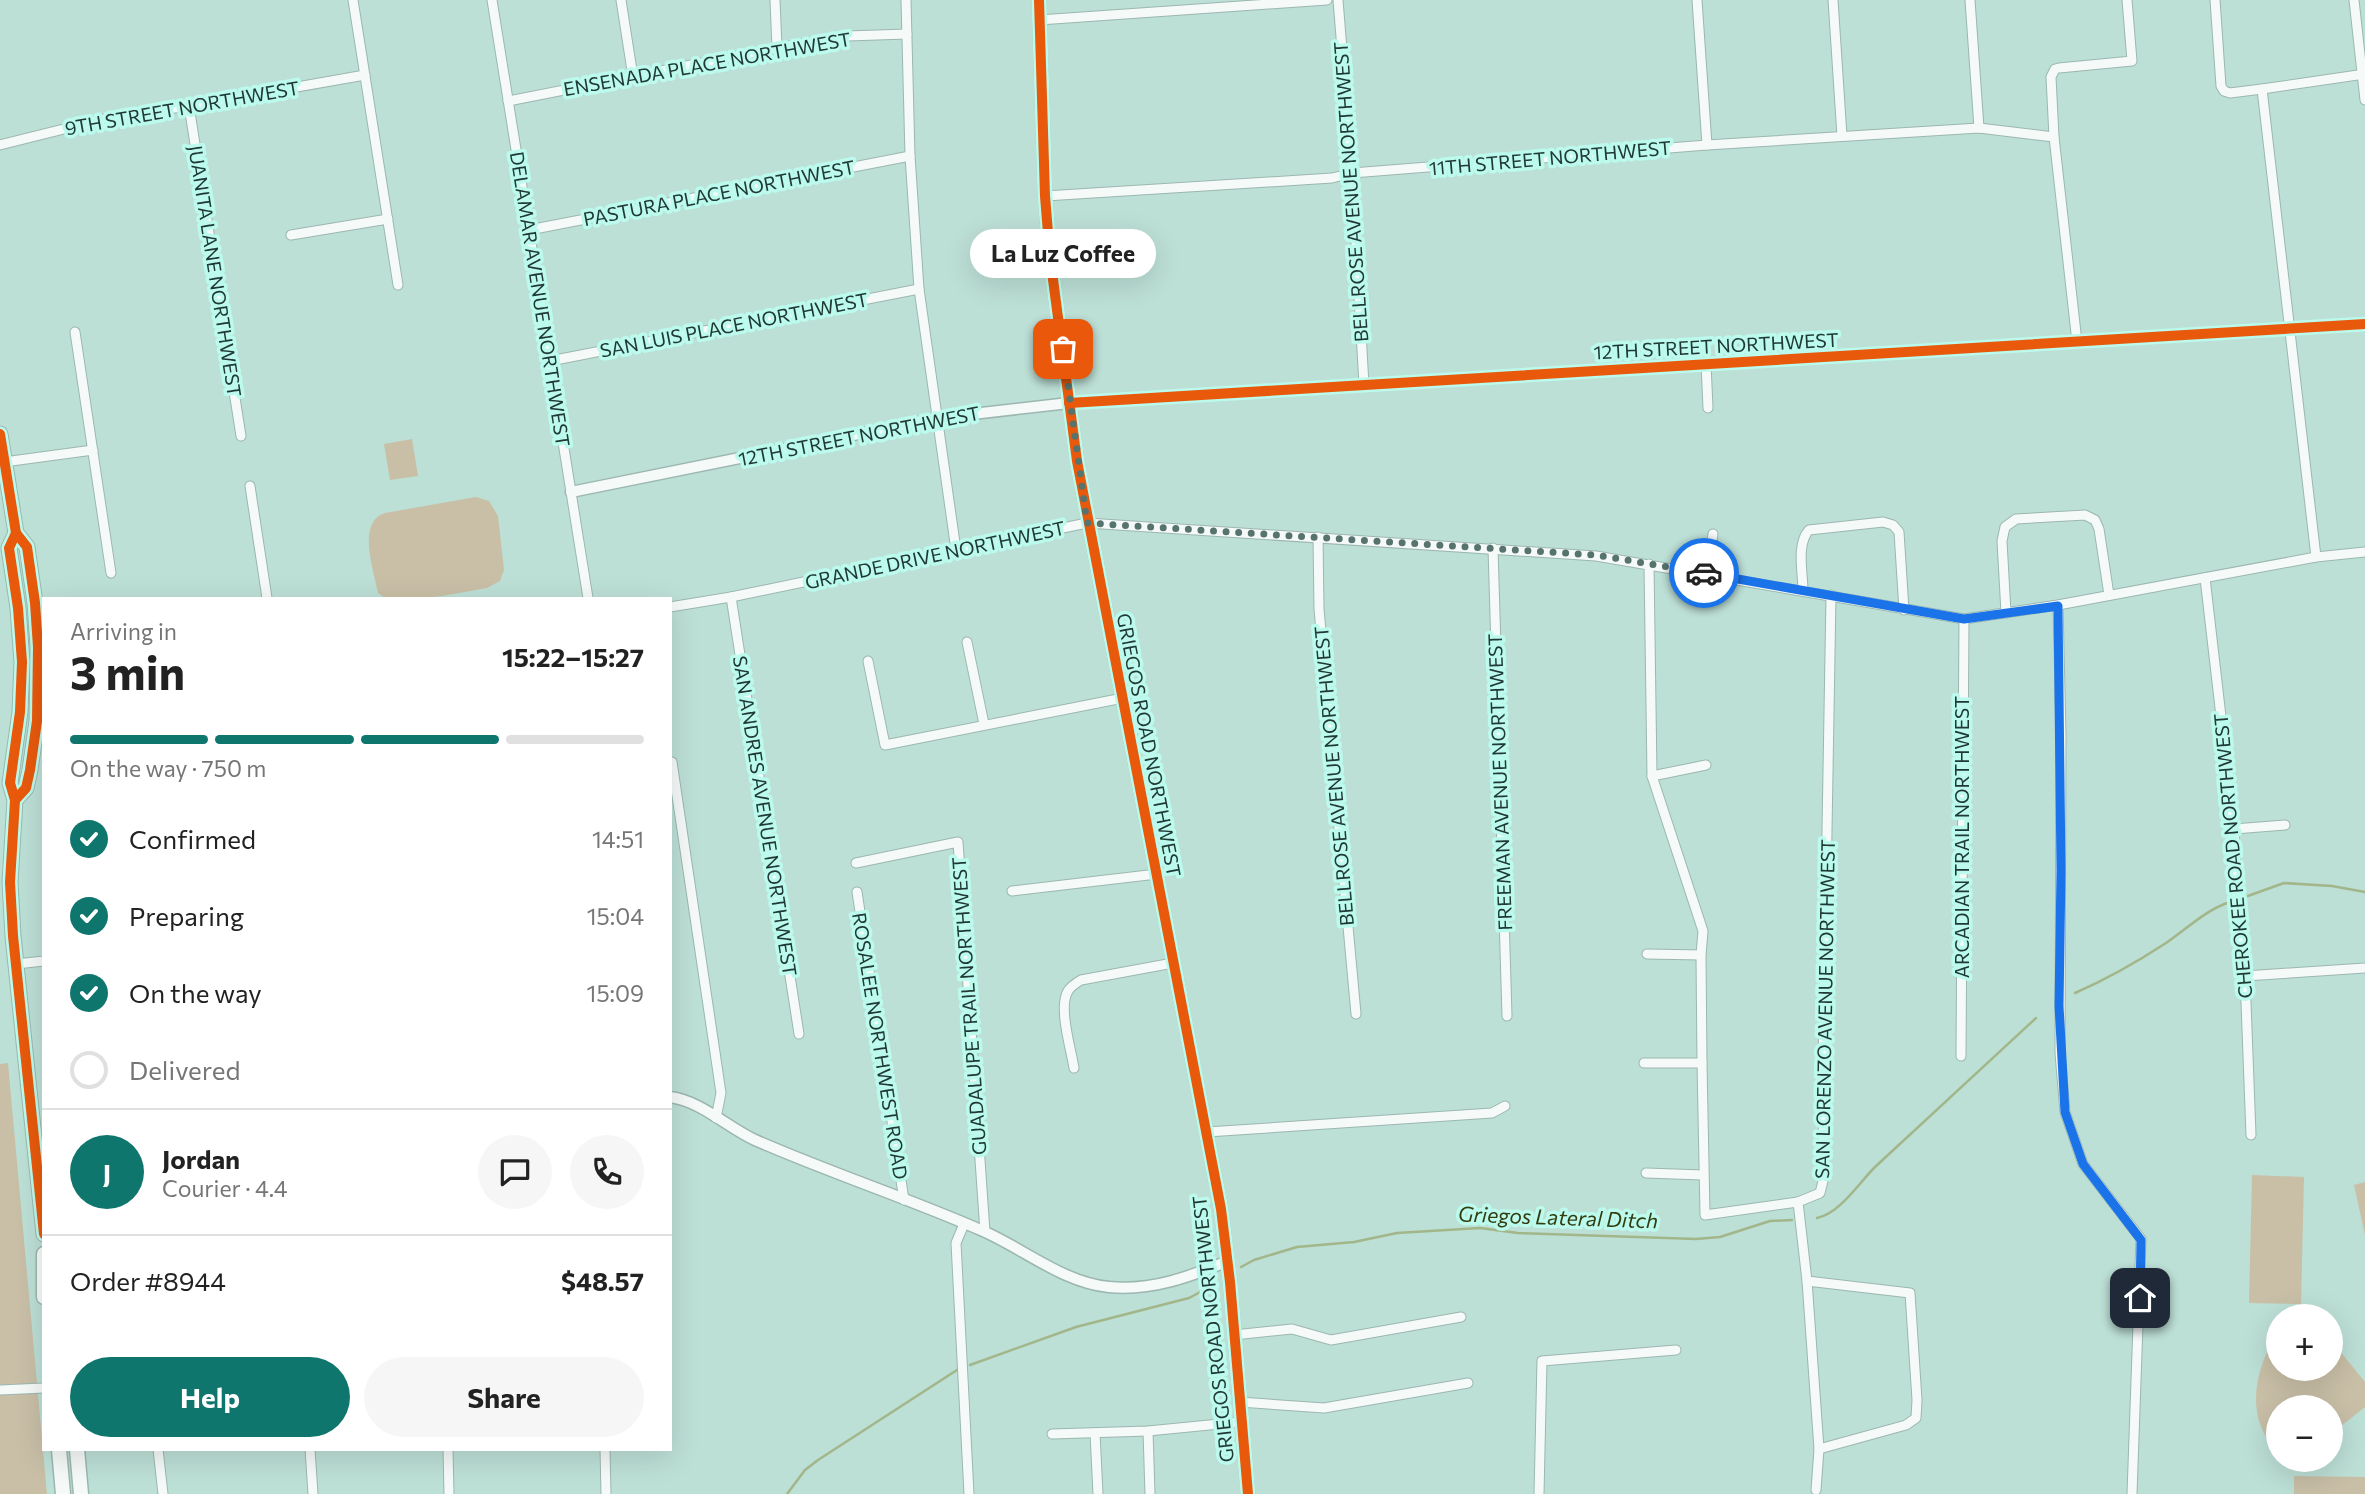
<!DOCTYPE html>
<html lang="en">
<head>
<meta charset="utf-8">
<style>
  :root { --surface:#fff; --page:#f6f6f6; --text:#222; --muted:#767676; --line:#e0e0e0; --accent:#0f766e }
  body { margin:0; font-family:Commissioner,sans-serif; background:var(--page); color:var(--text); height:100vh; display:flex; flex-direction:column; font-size:26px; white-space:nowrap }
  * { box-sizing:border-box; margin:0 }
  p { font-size:23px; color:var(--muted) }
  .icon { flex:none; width:38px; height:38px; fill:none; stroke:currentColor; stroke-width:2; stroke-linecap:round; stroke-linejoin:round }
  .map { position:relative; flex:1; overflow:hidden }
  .sheet { position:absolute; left:42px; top:597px; width:630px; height:854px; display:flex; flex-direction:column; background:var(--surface); border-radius:0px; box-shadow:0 7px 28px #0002 }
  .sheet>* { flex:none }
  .tools { position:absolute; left:2266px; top:1304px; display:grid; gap:14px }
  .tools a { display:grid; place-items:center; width:77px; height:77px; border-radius:50%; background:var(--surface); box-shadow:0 7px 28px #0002; font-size:35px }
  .pin { position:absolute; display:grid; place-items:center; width:60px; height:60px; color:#fff; margin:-30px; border-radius:14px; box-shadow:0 4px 10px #0006 }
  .courier { position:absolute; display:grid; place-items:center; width:70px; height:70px; margin:-35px; border:5px solid #1a73e8; border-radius:50%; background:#fff; color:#222; box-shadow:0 2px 9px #0007 }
  .bubble { position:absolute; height:49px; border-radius:24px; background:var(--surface); box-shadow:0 7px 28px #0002; font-size:23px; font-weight:700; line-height:49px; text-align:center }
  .headline em { font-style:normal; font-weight:700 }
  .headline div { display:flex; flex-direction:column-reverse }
  .headline { display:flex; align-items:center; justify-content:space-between; height:119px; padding:0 28px }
  h1 { font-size:46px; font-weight:700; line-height:52px }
  .bar { display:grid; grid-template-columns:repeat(4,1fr); gap:10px 7px; align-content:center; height:84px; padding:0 28px }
  .bar i { height:9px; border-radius:5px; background:var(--line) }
  .bar .active { background:var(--accent) }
  .bar p { grid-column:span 4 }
  .line { display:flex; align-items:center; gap:18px; padding:0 28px; border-top:2px solid var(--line) }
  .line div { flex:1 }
  .round { display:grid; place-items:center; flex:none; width:74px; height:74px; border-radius:37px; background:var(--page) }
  ol { padding:0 28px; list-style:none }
  li { display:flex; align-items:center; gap:21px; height:77px }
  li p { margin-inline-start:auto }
  li .icon { padding:7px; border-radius:50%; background:var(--accent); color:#fff; stroke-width:4 }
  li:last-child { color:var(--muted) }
  li i { width:38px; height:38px; border:4px solid var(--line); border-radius:50% }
  .primary-button { display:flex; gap:14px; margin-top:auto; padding:14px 28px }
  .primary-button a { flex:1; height:80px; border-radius:42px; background:var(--accent); color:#fff; font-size:28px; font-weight:700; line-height:80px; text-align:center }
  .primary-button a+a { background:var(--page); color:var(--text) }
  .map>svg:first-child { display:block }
  .green { fill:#c9bfa7 }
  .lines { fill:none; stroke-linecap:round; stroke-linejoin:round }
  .stream { stroke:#a2b68a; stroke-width:2.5 }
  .minor-casing { stroke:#9cb7b0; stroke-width:11 }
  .tertiary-casing { stroke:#9cb7b0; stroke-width:13 }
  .secondary-casing { stroke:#9cb7b0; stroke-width:15 }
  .primary-casing { stroke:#9cb7b0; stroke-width:17 }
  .minor { stroke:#f5faf9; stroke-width:9 }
  .tertiary { stroke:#f5faf9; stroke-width:10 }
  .secondary { stroke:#f5faf9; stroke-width:12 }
  .primary { stroke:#f5faf9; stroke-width:14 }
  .cycleway-casing { stroke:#bbfaec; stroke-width:15 }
  .cycleway { stroke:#e8590c; stroke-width:10 }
  .done { stroke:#57736d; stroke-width:7; stroke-dasharray:0 12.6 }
  .route { stroke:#1a73e8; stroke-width:9 }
  .labels { text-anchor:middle; stroke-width:7; stroke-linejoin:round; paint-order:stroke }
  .street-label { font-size:19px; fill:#203934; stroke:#bbfaec }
  .water-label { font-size:21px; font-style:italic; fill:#333c0f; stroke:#bbfaec }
</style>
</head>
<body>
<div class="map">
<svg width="2365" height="1494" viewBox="0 0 2365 1494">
  <rect width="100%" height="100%" fill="#bcdfd6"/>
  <g class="green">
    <path d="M412 439 418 476 390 480 384 444Z"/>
    <path d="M476 497 489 501 498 516 504 570 500 581 487 588 442 596 424 598H385L378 593C374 571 356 522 385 513Z"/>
    <path d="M8 1063 47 1494H0V1064Z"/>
    <path d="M2252 1175 2304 1177 2301 1304 2249 1303Z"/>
    <path d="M2365 1182V1235L2354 1185Z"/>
    <path d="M2278 1332V1368H2331V1340L2365 1382V1407L2331 1434V1407H2278V1452C2243 1418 2255 1368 2278 1332Z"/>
    <path d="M2294 1476 2365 1477V1494H2294Z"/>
  </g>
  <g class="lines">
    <g class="stream">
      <path d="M2245 897 2284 883 2332 886 2365 892"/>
      <path d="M2075 993C2107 979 2137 962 2166 943 2187 929 2205 910 2230 902"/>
      <path d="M1817 1218C1840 1213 1858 1184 1875 1167L2036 1018"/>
      <path d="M1241 1267 1254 1260 1297 1247 1354 1242 1397 1233 1480 1228 1518 1233 1696 1239 1720 1237 1770 1221 1792 1220"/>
      <path d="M970 1365 1076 1327 1189 1298 1208 1288"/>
      <path d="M787 1494 805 1470 818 1460 957 1370"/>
    </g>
    <g class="minor-casing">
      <g id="minor">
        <path d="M353 0 398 285"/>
        <path d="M492 0 588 598"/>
        <path d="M621 0 633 77"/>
        <path d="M775 0 777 48"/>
        <path d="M906 0 910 156 919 289 956 550"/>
        <path d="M1338 0 1352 173 1364 385"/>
        <path d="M1697 0 1707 145"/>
        <path d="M1833 0 1842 136"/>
        <path d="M1970 0 1979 128"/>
        <path d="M2215 0 2221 86 2224 91 2230 93 2262 89 2365 74"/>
        <path d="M2354 0 2365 100"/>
        <path d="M1039 20 1327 0"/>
        <path d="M2262 89 2316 557"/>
        <path d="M508 101 777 48 847 36 907 34"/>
        <path d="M189 106 241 436"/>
        <path d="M0 145 116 116 189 106 365 75"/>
        <path d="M1045 196 1332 178 1352 173 1707 145 1979 128 2054 137"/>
        <path d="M529 230 910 156"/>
        <path d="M291 235 388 219"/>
        <path d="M75 332 111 573"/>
        <path d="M2077 342 2054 137 2051 77 2055 69 2059 68 2132 61 2127 0"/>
        <path d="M550 361 919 289"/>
        <path d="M1706 364 1708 408"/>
        <path d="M4 462 93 450"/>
        <path d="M250 486 267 598"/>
        <path d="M1318 537 1319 609 1356 1014"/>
        <path d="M1493 548 1507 1016"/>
        <path d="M1649 564 1652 776 1703 931 1701 955 1702 1063 1705 1215 1798 1202"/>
        <path d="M1707 573 1713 534"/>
        <path d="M2205 578 2234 829 2237 901 2245 976 2251 1135"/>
        <path d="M1803 591C1803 573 1796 544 1809 530L1883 522 1893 525 1899 532 1904 610"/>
        <path d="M731 597 799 1034"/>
        <path d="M2058 605 2061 735 2060 1053 2065 1112 2083 1164 2141 1239 2132 1494"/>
        <path d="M670 607 731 597 1087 523 1596 556 1964 619 2058 605 2316 557 2365 552"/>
        <path d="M2006 613 2002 541 2005 527 2016 519 2085 515 2095 520 2099 529 2109 595"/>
        <path d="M967 642 984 724"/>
        <path d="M868 661 885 745 1123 698"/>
        <path d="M672 762 721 1093 716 1118"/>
        <path d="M1652 776 1706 765"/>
        <path d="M2234 829 2285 825"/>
        <path d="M856 863 958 842 985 1232"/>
        <path d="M1012 891 1157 874"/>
        <path d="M857 892 904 1200"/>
        <path d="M1647 954 1701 955"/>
        <path d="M16 964 44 961"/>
        <path d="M2245 976 2365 968"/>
        <path d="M1961 1056 1964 619"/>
        <path d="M1644 1063H1702"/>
        <path d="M1074 1068C1071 1049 1058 1007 1068 991 1071 986 1076 983 1081 980L1173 963"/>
        <path d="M1207 1132 1492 1113 1505 1106"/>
        <path d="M1646 1173 1703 1175"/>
        <path d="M964 1224 956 1243 969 1494"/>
        <path d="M1807 1281 1910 1293 1917 1400 1916 1418 1906 1425 1819 1449"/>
        <path d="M1234 1335 1292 1329 1331 1340 1461 1317"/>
        <path d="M0 1390 44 1388"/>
        <path d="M1239 1402 1324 1408 1468 1383"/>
        <path d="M1148 1431 1150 1494"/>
        <path d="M1095 1433 1098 1494"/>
        <path d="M1052 1434 1148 1431 1240 1422"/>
        <path d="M158 1449 163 1494"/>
        <path d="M310 1449 313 1494"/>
        <path d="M448 1449 449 1494"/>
        <path d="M605 1449 606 1494"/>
        <path d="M1816 1490 1819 1449 1807 1281 1798 1202 1820 1193 1824 1177 1823 1066 1831 595"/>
        <path d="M1539 1494 1542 1361 1676 1350"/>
      </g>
    </g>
    <g class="tertiary-casing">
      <g id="tertiary">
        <path d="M571 492 938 418 1069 403 2365 324"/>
        <path d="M670 1097C701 1101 727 1127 755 1140 830 1173 908 1198 983 1231 1024 1249 1064 1283 1109 1287 1152 1291 1189 1277 1228 1261"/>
      </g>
    </g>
    <g class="secondary-casing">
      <path id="secondary" d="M1039 0 1045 196 1050 257 1077 461 1221 1209 1230 1282 1248 1494"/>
    </g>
    <g class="primary-casing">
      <g id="primary">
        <path d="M0 434 16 533 27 547 35 603 38 647 37 721 30 770 26 788 15 800"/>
        <path d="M16 533 9 548 18 608 22 662 20 712 10 783 15 800 10 882 13 936 44 1234"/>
        <path d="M44 1254V1297"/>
        <path d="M59 1449 63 1494"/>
        <path d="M77 1449 81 1494"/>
      </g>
    </g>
    <use href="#minor" class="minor"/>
    <use href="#tertiary" class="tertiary"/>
    <use href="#secondary" class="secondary"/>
    <use href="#primary" class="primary"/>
    <g class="cycleway-casing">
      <g id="cycleway">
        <path d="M1039 0 1045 196 1050 257 1077 461 1221 1209 1230 1282 1248 1494"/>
        <path d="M1069 403 2365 324"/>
        <path d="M0 434 16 533 27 547 35 603 38 647 37 721 30 770 26 788 15 800"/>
        <path d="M16 533 9 548 18 608 22 662 20 712 10 783 15 800 10 882 13 936 44 1234"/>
      </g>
    </g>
    <use href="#cycleway" class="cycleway"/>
  </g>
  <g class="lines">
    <path class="done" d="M1063 349 1087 523 1596 555 1704 573"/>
    <path class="route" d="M1704 573 1964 619 2058 606 2061 870 2059 1006 2065 1112 2083 1164 2141 1240 2140 1298"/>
  </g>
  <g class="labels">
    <g class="street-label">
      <text transform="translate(707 64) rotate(-10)" y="7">ENSENADA PLACE NORTHWEST</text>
      <text transform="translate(182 108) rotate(-10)" y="7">9TH STREET NORTHWEST</text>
      <text transform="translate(1550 158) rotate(-5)" y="7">11TH STREET NORTHWEST</text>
      <text transform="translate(1351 192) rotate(-94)" y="7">BELLROSE AVENUE NORTHWEST</text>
      <text transform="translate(719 193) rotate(-11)" y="7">PASTURA PLACE NORTHWEST</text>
      <text transform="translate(215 271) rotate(81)" y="7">JUANITA LANE NORTHWEST</text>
      <text transform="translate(540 299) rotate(81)" y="7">DELAMAR AVENUE NORTHWEST</text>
      <text transform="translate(734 325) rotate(-11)" y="7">SAN LUIS PLACE NORTHWEST</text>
      <text transform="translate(1716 346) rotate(-3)" y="7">12TH STREET NORTHWEST</text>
      <text transform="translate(859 436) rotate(-11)" y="7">12TH STREET NORTHWEST</text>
      <text transform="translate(935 555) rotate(-12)" y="7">GRANDE DRIVE NORTHWEST</text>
      <text transform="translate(1149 745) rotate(79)" y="7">GRIEGOS ROAD NORTHWEST</text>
      <text transform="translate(1334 776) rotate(-95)" y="7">BELLROSE AVENUE NORTHWEST</text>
      <text transform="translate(1500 782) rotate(-92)" y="7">FREEMAN AVENUE NORTHWEST</text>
      <text transform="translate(765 816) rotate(81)" y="7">SAN ANDRES AVENUE NORTHWEST</text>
      <text transform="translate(1962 837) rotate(-90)" y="7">ARCADIAN TRAIL NORTHWEST</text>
      <text transform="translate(2233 856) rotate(-95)" y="7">CHEROKEE ROAD NORTHWEST</text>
      <text transform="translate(969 1006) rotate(-94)" y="7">GUADALUPE TRAIL NORTHWEST</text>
      <text transform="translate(1825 1009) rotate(-89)" y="7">SAN LORENZO AVENUE NORTHWEST</text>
      <text transform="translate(880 1046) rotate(81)" y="7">ROSALEE NORTHWEST ROAD</text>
      <text transform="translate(1213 1329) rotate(-96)" y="7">GRIEGOS ROAD NORTHWEST</text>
    </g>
    <g class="water-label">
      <text transform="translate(1558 1218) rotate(2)" y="7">Griegos Lateral Ditch</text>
    </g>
  </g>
</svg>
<div class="tools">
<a>+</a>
<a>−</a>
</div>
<div class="pin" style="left:1063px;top:349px;background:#ea580c"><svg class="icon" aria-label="bag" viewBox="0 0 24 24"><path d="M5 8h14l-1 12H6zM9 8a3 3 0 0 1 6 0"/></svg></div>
<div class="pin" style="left:2140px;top:1298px;background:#1f2937"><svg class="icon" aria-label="home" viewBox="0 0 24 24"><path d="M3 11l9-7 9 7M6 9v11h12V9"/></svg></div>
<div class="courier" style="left:1704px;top:573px"><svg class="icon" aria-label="car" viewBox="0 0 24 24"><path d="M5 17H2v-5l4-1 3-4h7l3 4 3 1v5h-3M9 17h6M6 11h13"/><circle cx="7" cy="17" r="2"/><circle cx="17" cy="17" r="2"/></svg></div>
<div class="bubble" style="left:970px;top:229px;width:186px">La Luz Coffee</div>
<section class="sheet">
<div class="headline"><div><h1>3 min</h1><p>Arriving in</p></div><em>15:22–15:27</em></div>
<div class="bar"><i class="active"></i><i class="active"></i><i class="active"></i><i></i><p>On the way · 750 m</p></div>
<ol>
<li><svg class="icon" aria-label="check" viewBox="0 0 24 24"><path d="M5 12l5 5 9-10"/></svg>Confirmed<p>14:51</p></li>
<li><svg class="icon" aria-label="check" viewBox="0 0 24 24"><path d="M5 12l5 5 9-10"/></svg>Preparing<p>15:04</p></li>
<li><svg class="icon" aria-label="check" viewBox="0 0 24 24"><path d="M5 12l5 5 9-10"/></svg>On the way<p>15:09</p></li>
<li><i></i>Delivered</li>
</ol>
<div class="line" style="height:126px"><b class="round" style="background:var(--accent);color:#fff">J</b><div><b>Jordan</b><p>Courier · 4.4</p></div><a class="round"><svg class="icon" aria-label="chat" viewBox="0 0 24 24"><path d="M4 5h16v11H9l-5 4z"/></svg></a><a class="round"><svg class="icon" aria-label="phone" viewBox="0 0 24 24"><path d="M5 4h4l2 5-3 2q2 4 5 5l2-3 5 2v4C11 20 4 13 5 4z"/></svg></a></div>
<div class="line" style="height:91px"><div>Order #8944</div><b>$48.57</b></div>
<div class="primary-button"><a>Help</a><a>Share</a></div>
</section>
</div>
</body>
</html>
